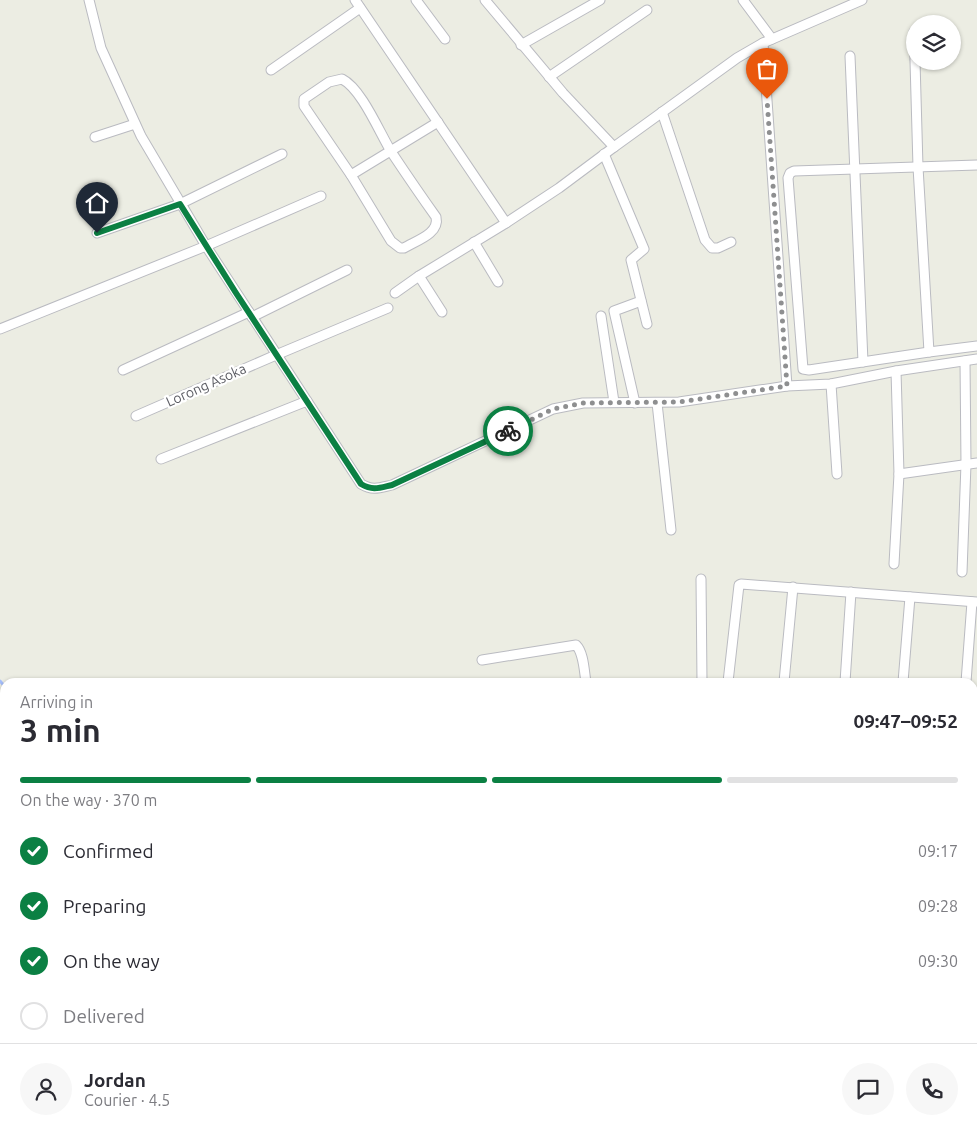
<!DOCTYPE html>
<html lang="en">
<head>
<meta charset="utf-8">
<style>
  :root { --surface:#fff; --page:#f7f7f7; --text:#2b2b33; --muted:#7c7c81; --line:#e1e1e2; --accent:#0b8043 }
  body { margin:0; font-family:Ubuntu,sans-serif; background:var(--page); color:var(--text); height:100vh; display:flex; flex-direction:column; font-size:19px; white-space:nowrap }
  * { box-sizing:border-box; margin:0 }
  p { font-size:16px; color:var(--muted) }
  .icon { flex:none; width:28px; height:28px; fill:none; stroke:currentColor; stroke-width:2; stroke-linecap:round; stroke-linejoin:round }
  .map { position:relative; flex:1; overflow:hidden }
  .drawer { position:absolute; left:0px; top:678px; width:978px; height:466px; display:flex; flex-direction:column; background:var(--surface); border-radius:15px 15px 0 0; box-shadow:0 1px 4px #0004 }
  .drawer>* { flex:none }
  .controls { position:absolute; left:906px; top:15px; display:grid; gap:10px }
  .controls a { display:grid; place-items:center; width:55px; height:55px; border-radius:50%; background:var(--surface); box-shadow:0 1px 4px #0004; font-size:25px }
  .pin { position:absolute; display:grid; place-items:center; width:42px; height:42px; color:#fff; margin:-51px -21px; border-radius:50% 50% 50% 0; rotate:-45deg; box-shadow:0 0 5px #0007 }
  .pin .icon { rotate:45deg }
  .courier { position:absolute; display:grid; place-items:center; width:50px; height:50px; margin:-25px; border:4px solid #0b8043; border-radius:50%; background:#fff; color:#222; box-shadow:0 1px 6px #0007 }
  .overview em { font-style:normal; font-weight:700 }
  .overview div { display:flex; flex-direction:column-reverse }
  .overview { display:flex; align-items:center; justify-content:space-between; height:85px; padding:0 20px }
  h1 { font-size:32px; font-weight:700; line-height:38px }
  .bar { display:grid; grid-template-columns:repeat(4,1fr); gap:8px 5px; align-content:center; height:60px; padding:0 20px }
  .bar i { height:6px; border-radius:4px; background:var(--line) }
  .bar .on { background:var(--accent) }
  .bar p { grid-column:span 4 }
  .line { display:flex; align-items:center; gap:12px; padding:0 20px; border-top:1px solid var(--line) }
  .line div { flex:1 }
  .round { display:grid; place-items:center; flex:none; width:52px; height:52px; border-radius:26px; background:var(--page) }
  ol { padding:0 20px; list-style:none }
  li { display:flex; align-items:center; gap:15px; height:55px }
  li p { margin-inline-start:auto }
  li .icon { padding:5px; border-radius:50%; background:var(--accent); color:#fff; stroke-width:4 }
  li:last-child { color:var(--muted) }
  li i { width:28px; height:28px; border:2px solid var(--line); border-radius:50% }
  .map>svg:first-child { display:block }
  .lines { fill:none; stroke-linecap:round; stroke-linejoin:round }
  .stream { stroke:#a5befb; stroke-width:3 }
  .street-casing { stroke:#babbc1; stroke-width:11 }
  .street { stroke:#fff; stroke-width:9 }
  .done { stroke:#8e8f90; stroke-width:5; stroke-dasharray:0 9 }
  .route { stroke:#0b8043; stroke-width:6 }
  .labels { text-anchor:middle; stroke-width:4.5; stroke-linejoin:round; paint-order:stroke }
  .street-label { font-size:14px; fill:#5b5c63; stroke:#fff }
</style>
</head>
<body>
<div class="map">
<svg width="977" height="1143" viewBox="0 0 977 1143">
  <rect width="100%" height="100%" fill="#ecede3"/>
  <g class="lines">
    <g class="stream">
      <path d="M0 681 5 687"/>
      <path d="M972 991H977"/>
      <path d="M265 1139V1143"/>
      <path d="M529 1139 532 1143"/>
      <path d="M461 1143 463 1139"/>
    </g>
    <g class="street-casing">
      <g id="street">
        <path d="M89 0 101 48 141 136 206 246 361 484C373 491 379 488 392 485L553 409 583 403 679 402 787 386 831 384 896 371 977 359"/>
        <path d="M355 0 506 223 559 188 614 147"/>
        <path d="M416 0 445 39"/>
        <path d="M485 0 563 93 614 147 737 58 763 43 862 0"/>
        <path d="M743 0 772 39"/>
        <path d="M914 32 915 59"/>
        <path d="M763 43 787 386"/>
        <path d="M521 45 600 0"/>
        <path d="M850 56 863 362"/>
        <path d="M915 61 918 167 929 352 977 346"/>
        <path d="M271 70 360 8"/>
        <path d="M549 77 647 10"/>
        <path d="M342 79C362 89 380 134 392 153 406 174 421 196 436 217 440 234 415 241 404 248H400L391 241 351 175 304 106V99L329 82Z"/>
        <path d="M662 112 705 240 712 248H718L731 242"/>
        <path d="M95 137 135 124"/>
        <path d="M604 154 644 249 631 260 647 324"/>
        <path d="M351 175 438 122"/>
        <path d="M97 233 180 204 282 154"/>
        <path d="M474 242 498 282"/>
        <path d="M419 276 442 312"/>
        <path d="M395 293 419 276 506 223"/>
        <path d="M601 316 614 402"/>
        <path d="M252 317 347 270"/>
        <path d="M0 329 206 246 321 196"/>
        <path d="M929 352 809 370 803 369 788 178 790 173 794 171 977 165"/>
        <path d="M123 370 249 312"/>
        <path d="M831 384 837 474"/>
        <path d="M635 403 614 311 641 301"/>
        <path d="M657 403 671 530"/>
        <path d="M136 416 276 355 388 308"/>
        <path d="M161 459 307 401"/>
        <path d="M899 474 977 463"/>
        <path d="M894 564 899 474 896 371"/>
        <path d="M962 572 966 464 965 361"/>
        <path d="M701 579 702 682"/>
        <path d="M482 660 576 645C584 653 584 671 586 682"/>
        <path d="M728 682 739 585 741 584 977 602"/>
        <path d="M784 682 793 587"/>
        <path d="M845 682 851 592"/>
        <path d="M903 682 910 597"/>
        <path d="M966 682 972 602"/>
        <path d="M972 722H977"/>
        <path d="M0 1017 5 1002"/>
        <path d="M973 1027 977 1043"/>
        <path d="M0 1044 5 1045"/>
        <path d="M0 1089 5 1090"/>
        <path d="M941 1139 942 1143"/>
        <path d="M0 1140 25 1143"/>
      </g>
    </g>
    <use href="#street" class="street"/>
  </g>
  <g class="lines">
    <path class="done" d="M508 431 553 409 583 403 679 402 787 386 767 99"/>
    <path class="route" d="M97 233 180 204 236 293 361 484C373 491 379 488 392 485L508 431"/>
  </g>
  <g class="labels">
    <g class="street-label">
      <text transform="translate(206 385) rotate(-24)" y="5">Lorong Asoka</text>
    </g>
  </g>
</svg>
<div class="controls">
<a><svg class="icon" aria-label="layers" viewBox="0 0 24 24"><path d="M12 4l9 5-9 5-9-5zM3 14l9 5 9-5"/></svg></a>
</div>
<div class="pin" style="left:767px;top:99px;background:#ea580c"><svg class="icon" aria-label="bag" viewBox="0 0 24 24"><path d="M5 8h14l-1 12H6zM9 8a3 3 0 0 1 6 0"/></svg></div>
<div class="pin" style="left:97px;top:233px;background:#1f2937"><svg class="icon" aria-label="home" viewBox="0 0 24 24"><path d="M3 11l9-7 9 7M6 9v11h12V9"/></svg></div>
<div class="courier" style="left:508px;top:431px"><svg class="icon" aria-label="bike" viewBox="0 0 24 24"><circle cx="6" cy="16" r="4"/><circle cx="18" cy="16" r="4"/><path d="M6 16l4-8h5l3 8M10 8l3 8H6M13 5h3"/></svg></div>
<section class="drawer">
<div class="overview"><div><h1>3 min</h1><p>Arriving in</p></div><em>09:47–09:52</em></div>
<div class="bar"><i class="on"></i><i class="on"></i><i class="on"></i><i></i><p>On the way · 370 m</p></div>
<ol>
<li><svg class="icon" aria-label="check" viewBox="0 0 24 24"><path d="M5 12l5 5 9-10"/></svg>Confirmed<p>09:17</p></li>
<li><svg class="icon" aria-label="check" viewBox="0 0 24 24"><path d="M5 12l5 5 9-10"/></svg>Preparing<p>09:28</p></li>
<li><svg class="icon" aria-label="check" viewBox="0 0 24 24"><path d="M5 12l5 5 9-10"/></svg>On the way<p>09:30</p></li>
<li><i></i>Delivered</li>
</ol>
<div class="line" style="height:90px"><a class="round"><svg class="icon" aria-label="person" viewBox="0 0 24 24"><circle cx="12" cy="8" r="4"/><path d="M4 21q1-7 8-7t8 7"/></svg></a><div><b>Jordan</b><p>Courier · 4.5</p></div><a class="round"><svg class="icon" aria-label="chat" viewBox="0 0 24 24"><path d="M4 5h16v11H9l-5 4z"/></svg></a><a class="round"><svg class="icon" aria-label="phone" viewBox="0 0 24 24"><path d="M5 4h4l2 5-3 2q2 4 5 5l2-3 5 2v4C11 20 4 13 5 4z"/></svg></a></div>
</section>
</div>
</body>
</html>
